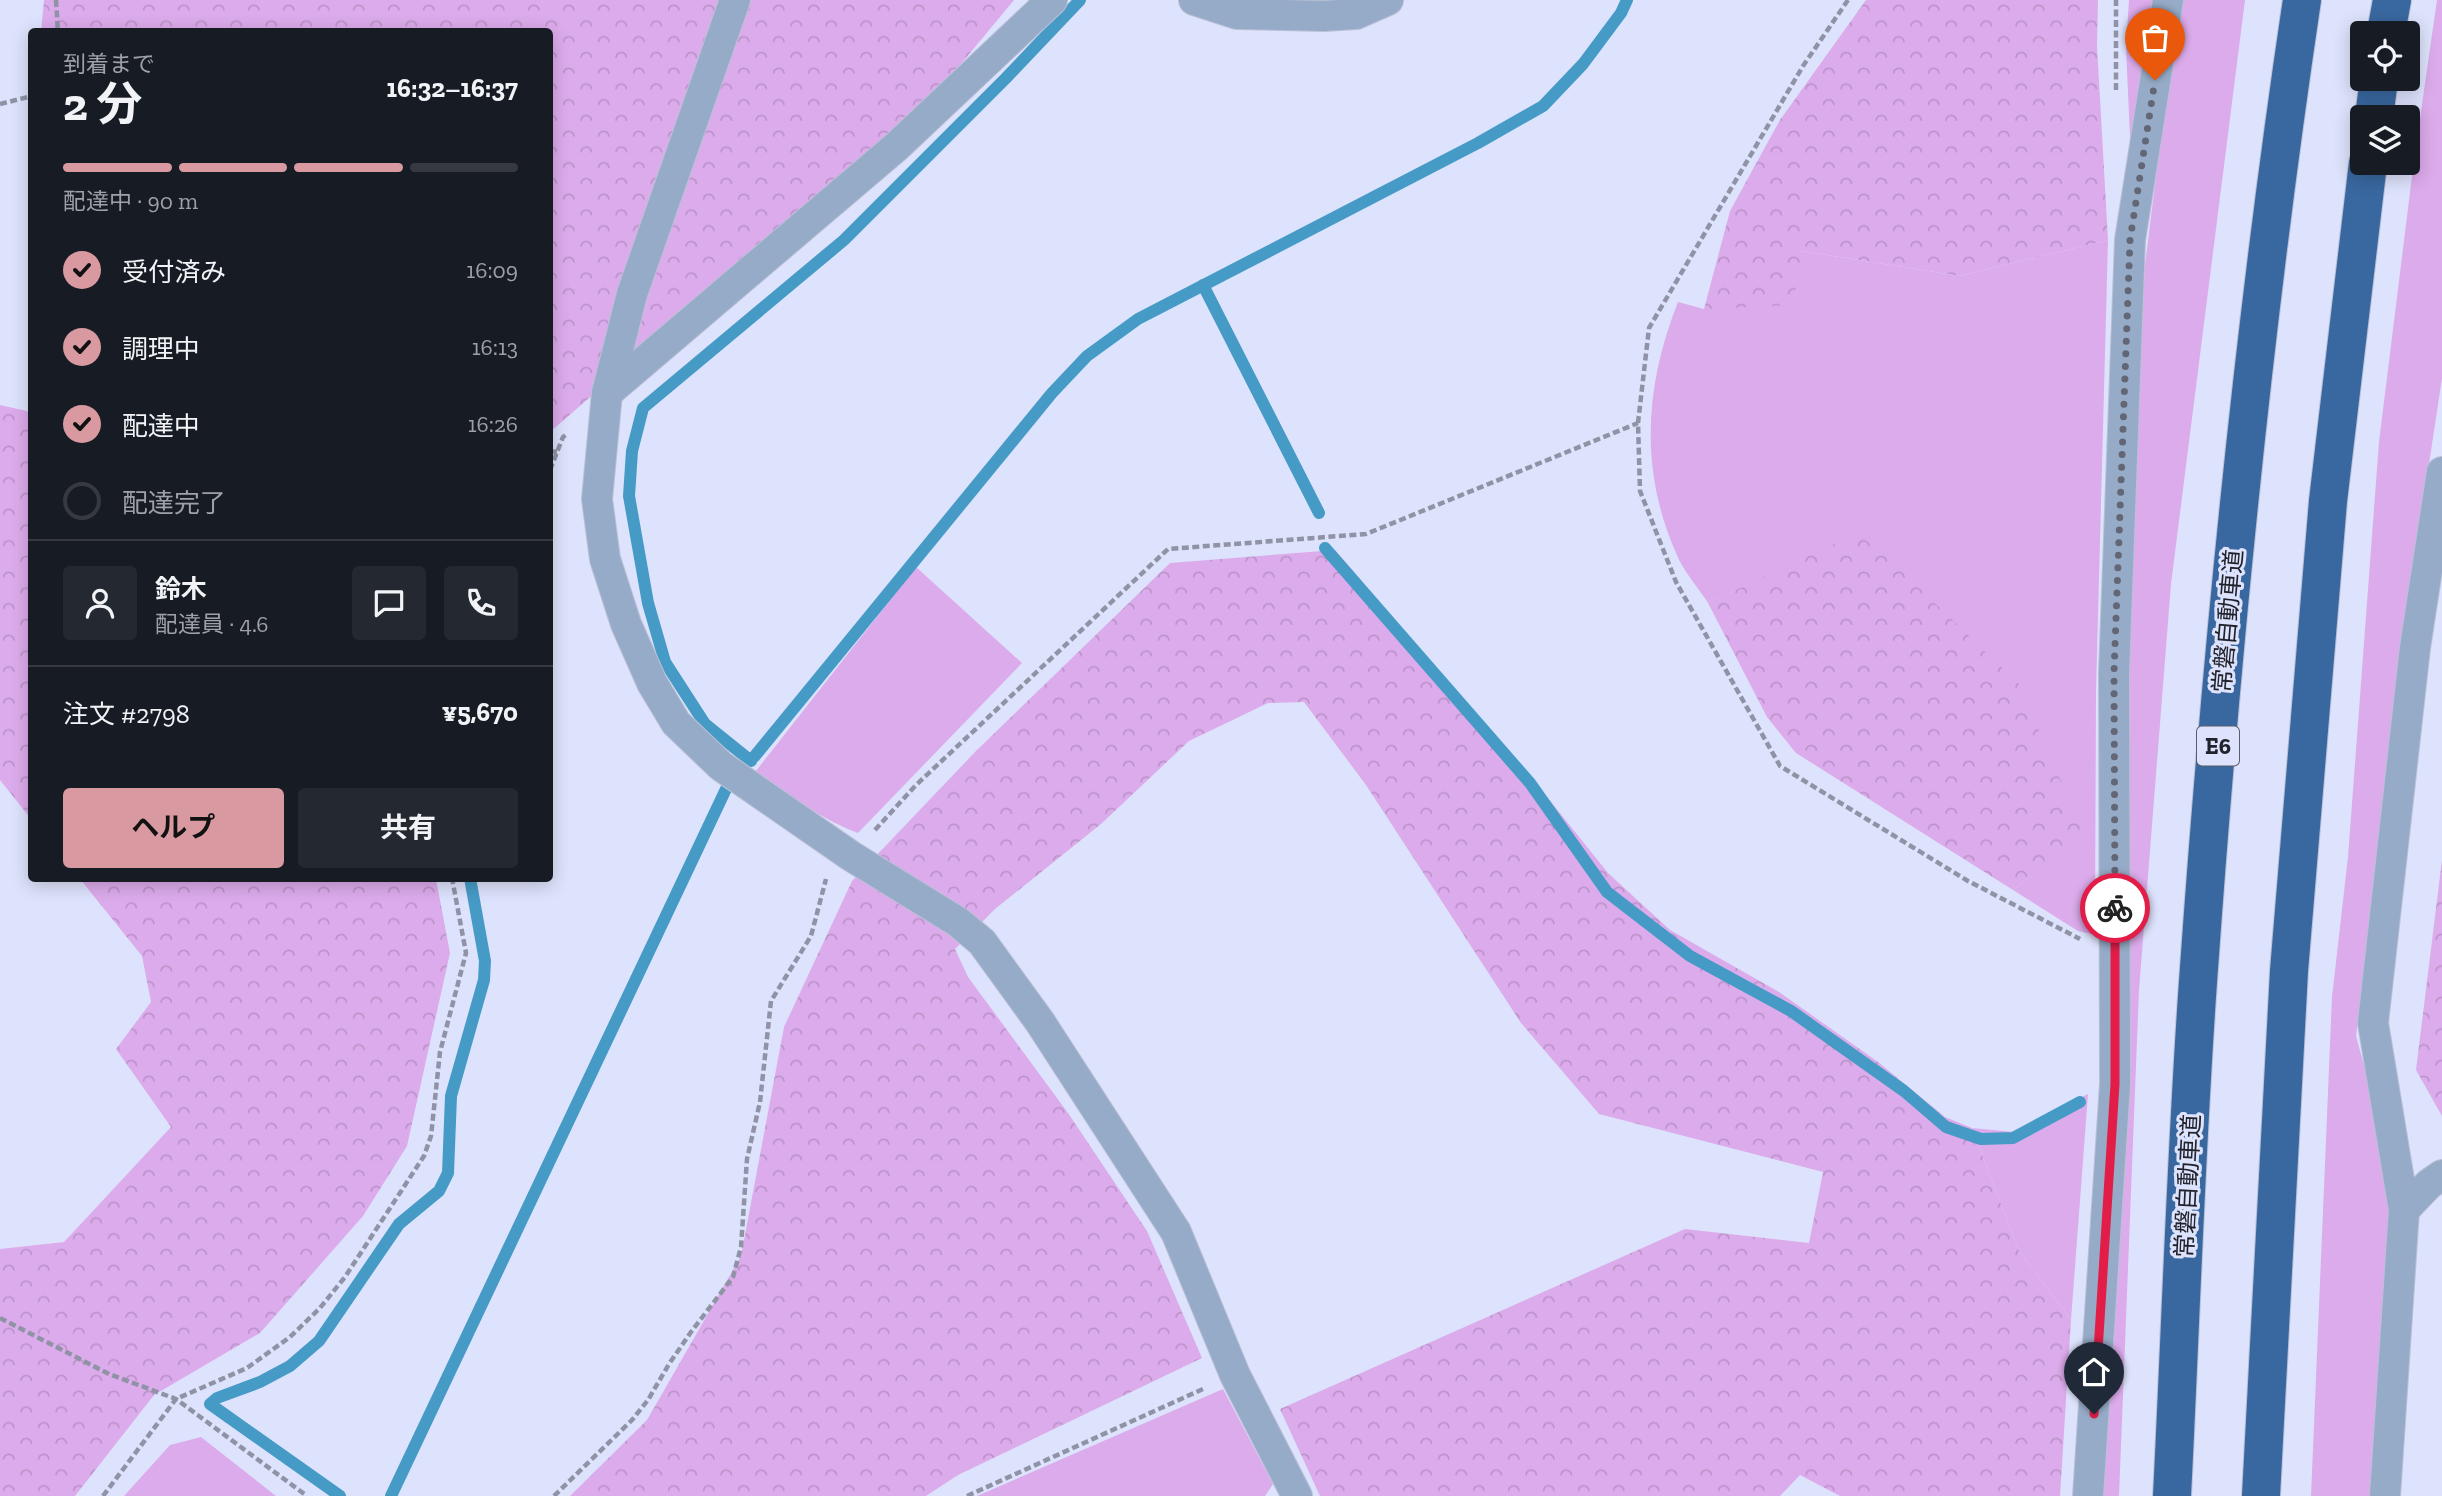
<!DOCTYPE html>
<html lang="ja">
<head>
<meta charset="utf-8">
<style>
  :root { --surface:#171b24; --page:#242831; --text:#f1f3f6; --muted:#9ea1a6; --line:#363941; --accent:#d999a0 }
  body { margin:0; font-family:"Zilla Slab","Noto Sans JP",serif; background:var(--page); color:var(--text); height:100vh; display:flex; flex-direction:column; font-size:26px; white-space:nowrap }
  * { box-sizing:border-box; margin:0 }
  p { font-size:23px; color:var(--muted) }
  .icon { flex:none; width:38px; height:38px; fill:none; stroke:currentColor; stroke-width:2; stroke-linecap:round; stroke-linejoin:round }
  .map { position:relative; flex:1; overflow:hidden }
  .sheet { position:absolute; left:28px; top:28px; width:525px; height:854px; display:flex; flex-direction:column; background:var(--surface); border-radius:7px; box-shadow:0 4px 18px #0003 }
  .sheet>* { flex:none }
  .buttons { position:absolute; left:2350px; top:21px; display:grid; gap:14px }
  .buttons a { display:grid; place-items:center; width:70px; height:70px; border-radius:7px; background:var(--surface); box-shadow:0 4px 18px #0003; font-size:35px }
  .pin { position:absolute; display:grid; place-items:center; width:60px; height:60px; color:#fff; margin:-72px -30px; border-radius:50% 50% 50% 0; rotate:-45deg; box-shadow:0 0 7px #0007 }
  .pin .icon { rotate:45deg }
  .courier { position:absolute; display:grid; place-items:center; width:70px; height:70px; margin:-35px; border:5px solid #e11d48; border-radius:50%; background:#fff; color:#222; box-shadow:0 2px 9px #0007 }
  .headline em { font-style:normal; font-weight:700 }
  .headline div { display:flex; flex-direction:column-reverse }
  .headline { display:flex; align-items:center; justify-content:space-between; height:119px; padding:0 35px }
  h1 { font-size:46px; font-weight:700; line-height:52px }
  .bar { display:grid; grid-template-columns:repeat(4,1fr); gap:10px 7px; align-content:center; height:84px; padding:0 35px }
  .bar i { height:9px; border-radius:5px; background:var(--line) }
  .bar .on { background:var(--accent) }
  .bar p { grid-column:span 4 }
  .line { display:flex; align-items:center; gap:18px; padding:0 35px; border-top:2px solid var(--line) }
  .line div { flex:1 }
  .round { display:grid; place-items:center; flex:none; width:74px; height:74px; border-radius:7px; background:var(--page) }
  ol { padding:0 35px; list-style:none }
  li { display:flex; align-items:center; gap:21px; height:77px }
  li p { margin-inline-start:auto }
  li .icon { padding:7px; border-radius:50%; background:var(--accent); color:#111; stroke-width:4 }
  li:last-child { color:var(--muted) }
  li i { width:38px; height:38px; border:4px solid var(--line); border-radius:50% }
  .primary-button { display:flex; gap:14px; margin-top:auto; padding:14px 35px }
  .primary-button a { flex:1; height:80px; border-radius:7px; background:var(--accent); color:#111; font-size:28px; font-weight:700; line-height:80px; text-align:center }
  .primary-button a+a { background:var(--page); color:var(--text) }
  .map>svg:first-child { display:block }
  .grass { fill:#dcabeb }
  .forest { fill:url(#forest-crowns) }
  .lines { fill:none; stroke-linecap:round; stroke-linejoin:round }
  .stream { stroke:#469bc6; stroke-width:12 }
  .minor-casing { stroke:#bbc0d7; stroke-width:32 }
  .motorway-casing { stroke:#bbc0d7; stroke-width:40 }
  .path { stroke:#8f93a5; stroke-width:4.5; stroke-dasharray:7 3.5; stroke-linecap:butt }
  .minor { stroke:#96abc7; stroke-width:30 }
  .motorway { stroke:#3968a0; stroke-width:38 }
  .done { stroke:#636675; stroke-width:7; stroke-dasharray:0 12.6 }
  .route { stroke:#e11d48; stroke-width:9 }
  .labels { text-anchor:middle; stroke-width:6; stroke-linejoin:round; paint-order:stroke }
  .shield { fill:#dde3fc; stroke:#595d6a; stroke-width:2 }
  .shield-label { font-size:23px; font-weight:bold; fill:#21232c }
  .street-label { font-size:24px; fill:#21232c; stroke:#dde3fc }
</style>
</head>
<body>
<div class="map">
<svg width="2442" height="1496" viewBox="0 0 2442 1496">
  <defs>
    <pattern id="forest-crowns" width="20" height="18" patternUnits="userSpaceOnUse" patternTransform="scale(1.75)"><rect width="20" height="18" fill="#dcabeb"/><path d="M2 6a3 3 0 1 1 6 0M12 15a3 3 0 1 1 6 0" fill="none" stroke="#bc93ca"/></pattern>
  </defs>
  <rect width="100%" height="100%" fill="#dde3fc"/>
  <g class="grass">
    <path d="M2129 0H2155L2131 159 2126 48Z"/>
    <path d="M2181 0H2245L2171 584 2139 990 2119 1496H2101L2125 690 2137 416 2145 265 2171 55Z"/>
    <path d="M2437 0H2442V378L2413 570 2356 1036 2387 1150 2389 1228 2374 1496H2311L2332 997 2348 857 2379 442 2414 160Z"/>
    <path d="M2108 240 2096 691 2095 921 2091 934 2078 931 2013 890 2084 837 1858 534 1708 603C1698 587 1683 571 1676 553 1639 469 1645 385 1678 302L1704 309 1802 251 1960 276Z"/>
    <path d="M916 567 1022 663 858 833C821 820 788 794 756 771Z"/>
    <path d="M2088 1094 2071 1320 2019 1251 1972 1128 2014 1132Z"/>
    <path d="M1223 1389 1273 1484 1265 1496H977Z"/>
    <path d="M201 1437 276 1496H124L170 1445Z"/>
  </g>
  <g class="forest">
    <path d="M44 0H1014L956 70 866 158 550 432V32H41Z"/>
    <path d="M1866 0H2098L2097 46 2108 240 1960 276 1802 251 1793 305 1704 309 1730 211 1780 120Z"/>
    <path d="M0 405 27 411 31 415V819L0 780Z"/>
    <path d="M1857 533 1890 560 2019 684 2085 837 2013 890 1796 753 1767 717 1708 603Z"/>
    <path d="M1335 550 1539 787 1608 873 1670 930 1779 992 1878 1062 1945 1117 1972 1128 2019 1251 2071 1320 2060 1496H1840L1800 1475 1780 1496H1320L1280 1409 1685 1229 1809 1243 1823 1172 1599 1114 1521 1023 1366 785 1304 702 1268 703 1189 741 1101 824 995 909 955 949 968 977 1068 1113 1147 1231 1202 1358 958 1475 926 1496H570L647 1420 741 1256 784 1027 852 881 976 751 1170 563Z"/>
    <path d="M2442 860V1116L2416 1070Z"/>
    <path d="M80 879H436L450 953 407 1146 363 1216 260 1333 154 1395 75 1496H0V1249L64 1242 171 1127 116 1049 151 1002 142 956Z"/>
  </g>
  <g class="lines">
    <g class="stream">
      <path d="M1203 285 1319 513"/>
      <path d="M1325 548 1530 783 1607 892 1690 956 1791 1011 1904 1091 1946 1127 1981 1139 2013 1138 2080 1102"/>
      <path d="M754 757 1052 393 1087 356 1138 319 1478 143 1543 106 1583 64 1621 13 1627 0"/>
      <path d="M751 761 705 724 665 662 648 603 629 496 632 451 643 408 844 240 1006 78 1080 0"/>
      <path d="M340 1496 210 1404 217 1398 260 1382 290 1366 319 1341 399 1224 439 1191 448 1173 451 1096 484 980 485 961 470 878"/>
      <path d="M391 1496 726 789"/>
    </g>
    <g class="minor-casing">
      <g id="minor">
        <path d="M735 0 632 294 607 393 597 499 605 559 626 624 652 683 676 723 721 766 851 856 958 922 982 942 1040 1022 1176 1232 1235 1375 1297 1496"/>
        <path d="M1194 0 1237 14 1324 16 1356 14 1388 0"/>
        <path d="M607 393 896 147 1052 0"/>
        <path d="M2404 1210 2429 1184 2442 1175"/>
        <path d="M2088 1496 2115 1084 2114 673 2130 240 2168 0"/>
        <path d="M2385 1496 2404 1210 2373 1023 2415 648 2442 472"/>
      </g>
    </g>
    <g class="motorway-casing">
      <g id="motorway">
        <path d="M2386 33 2392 0"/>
        <path d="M2374 117 2379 79"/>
        <path d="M2172 1496C2181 1320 2186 1144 2199 968 2222 644 2254 321 2302 0"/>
        <path d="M2261 1496 2289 971 2328 501 2368 163"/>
      </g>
    </g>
    <g class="path">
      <path d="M56 0 58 32"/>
      <path d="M1848 0 1803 66 1649 328 1638 423 1640 491 1676 582 1780 766 1968 881 2080 939"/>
      <path d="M2116 90V0"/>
      <path d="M0 104 32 96"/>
      <path d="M550 451 557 452"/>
      <path d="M550 470 563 437 567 434"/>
      <path d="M875 830 916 785 1168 549 1366 534 1638 423"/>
      <path d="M0 1318 109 1374 176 1399 307 1496"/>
      <path d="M103 1496 176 1399 247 1368 290 1337 320 1308 345 1277 424 1156 431 1136 440 1052 466 953 452 878"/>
      <path d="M554 1496 632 1420 648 1400 669 1364 691 1332 733 1277 741 1247 747 1159 760 1102 771 1001 811 936 826 879"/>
      <path d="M967 1496 1203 1389"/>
    </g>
    <use href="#minor" class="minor"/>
    <use href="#motorway" class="motorway"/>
  </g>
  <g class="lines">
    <path class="done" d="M2115 908 2114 673 2130 240 2155 80"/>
    <path class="route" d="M2094 1414 2115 1084V908"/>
  </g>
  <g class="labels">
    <rect class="shield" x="2197" y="726.5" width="42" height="39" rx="5"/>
    <g class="shield-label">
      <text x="2218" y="754">E6</text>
    </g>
    <g class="street-label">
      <text transform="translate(2228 621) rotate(-85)" y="8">常磐自動車道</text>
      <text transform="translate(2188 1186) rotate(-87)" y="8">常磐自動車道</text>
    </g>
  </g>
</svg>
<div class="buttons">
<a><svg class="icon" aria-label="locate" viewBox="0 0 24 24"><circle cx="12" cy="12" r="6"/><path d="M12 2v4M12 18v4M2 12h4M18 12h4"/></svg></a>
<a><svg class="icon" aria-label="layers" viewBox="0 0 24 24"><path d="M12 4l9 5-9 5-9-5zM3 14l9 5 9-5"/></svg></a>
</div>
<div class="pin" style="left:2155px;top:80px;background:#ea580c"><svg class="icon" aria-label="bag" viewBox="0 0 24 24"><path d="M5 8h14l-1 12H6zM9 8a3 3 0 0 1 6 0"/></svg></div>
<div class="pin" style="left:2094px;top:1414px;background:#1f2937"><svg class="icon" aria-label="home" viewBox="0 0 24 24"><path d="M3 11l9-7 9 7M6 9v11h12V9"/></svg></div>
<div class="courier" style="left:2115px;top:908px"><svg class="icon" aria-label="bike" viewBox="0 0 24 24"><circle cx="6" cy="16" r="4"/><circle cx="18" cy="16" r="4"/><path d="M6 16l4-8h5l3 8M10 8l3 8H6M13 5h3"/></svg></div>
<section class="sheet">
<div class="headline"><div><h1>2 分</h1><p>到着まで</p></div><em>16:32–16:37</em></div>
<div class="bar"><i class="on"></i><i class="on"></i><i class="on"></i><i></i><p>配達中 · 90 m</p></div>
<ol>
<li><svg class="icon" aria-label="check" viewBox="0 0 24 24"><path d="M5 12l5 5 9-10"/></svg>受付済み<p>16:09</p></li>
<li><svg class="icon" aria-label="check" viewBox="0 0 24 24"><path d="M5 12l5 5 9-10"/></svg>調理中<p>16:13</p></li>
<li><svg class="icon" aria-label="check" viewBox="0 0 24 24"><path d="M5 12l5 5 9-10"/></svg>配達中<p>16:26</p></li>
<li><i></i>配達完了</li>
</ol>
<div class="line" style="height:126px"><a class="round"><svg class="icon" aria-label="person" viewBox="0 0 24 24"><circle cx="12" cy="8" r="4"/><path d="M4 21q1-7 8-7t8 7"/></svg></a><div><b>鈴木</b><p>配達員 · 4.6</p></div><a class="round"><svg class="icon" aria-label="chat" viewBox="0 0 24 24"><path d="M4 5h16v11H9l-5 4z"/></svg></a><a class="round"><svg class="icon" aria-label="phone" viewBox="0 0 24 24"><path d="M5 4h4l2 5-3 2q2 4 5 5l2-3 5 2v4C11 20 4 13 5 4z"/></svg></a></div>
<div class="line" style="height:91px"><div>注文 #2798</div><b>¥5,670</b></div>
<div class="primary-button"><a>ヘルプ</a><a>共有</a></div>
</section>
</div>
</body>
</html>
